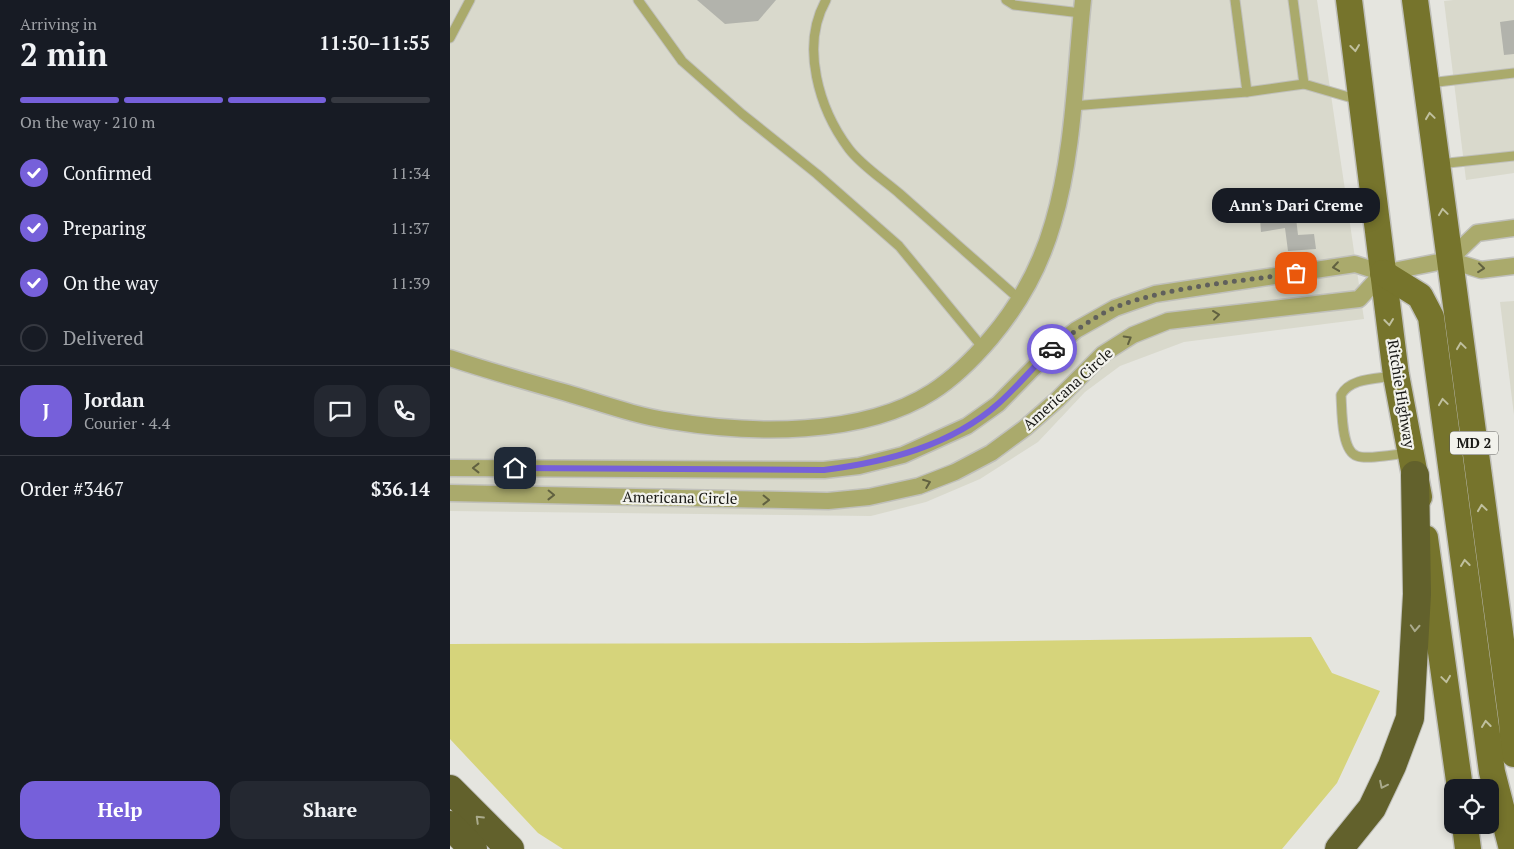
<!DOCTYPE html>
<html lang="en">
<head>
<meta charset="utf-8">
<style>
  :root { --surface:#171b24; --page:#242831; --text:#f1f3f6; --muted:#9ea1a6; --line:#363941; --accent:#7660da }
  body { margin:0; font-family:"PT Serif",serif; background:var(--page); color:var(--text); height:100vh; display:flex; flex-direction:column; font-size:19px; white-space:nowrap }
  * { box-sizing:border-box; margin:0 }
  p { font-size:16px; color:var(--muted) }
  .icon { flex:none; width:28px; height:28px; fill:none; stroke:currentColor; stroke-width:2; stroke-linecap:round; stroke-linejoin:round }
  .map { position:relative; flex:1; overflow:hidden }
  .sheet { display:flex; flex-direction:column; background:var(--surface); width:450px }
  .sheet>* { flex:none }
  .buttons { position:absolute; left:994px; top:779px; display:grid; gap:10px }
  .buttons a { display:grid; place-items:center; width:55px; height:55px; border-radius:10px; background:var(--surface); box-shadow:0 2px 8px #0003; font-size:25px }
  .pin { position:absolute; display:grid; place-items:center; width:42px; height:42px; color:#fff; margin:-21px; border-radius:10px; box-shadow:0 2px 8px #0006 }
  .courier { position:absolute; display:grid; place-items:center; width:50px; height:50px; margin:-25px; border:4px solid #7660da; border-radius:50%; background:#fff; color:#222; box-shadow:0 1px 6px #0007 }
  .bubble { position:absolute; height:35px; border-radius:15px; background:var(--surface); box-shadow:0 2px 8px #0003; font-size:16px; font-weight:700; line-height:35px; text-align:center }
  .head em { font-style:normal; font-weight:700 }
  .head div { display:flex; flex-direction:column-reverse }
  .head { display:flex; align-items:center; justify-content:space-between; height:85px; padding:0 20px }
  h1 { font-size:32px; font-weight:700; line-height:38px }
  .bar { display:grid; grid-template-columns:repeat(4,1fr); gap:8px 5px; align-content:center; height:60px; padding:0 20px }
  .bar i { height:6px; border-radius:4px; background:var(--line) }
  .bar .selected { background:var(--accent) }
  .bar p { grid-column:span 4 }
  .line { display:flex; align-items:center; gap:12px; padding:0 20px; border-top:1px solid var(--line) }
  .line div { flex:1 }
  .round { display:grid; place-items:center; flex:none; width:52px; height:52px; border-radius:15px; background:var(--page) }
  ol { padding:0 20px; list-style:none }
  li { display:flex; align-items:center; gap:15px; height:55px }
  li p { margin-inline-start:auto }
  li .icon { padding:5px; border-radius:50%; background:var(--accent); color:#fff; stroke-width:4 }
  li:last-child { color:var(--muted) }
  li i { width:28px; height:28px; border:2px solid var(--line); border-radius:50% }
  .primary-button { display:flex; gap:10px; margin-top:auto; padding:10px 20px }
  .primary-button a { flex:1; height:58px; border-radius:15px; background:var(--accent); color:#fff; font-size:20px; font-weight:700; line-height:58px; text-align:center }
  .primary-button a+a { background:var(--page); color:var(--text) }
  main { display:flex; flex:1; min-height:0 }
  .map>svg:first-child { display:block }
  .built { fill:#d9d9cc }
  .green { fill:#d6d47b }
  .building { fill:#b2b3ac }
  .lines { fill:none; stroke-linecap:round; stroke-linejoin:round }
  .service-casing { stroke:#c0c0bb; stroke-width:11 }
  .minor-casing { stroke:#c0c0bb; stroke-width:19 }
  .primary-casing { stroke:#c0c0bb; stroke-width:29 }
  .motorway-casing { stroke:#c0c0bb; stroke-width:30 }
  .service { stroke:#aaaa6c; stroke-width:9 }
  .minor { stroke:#aaaa6c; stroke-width:16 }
  .primary { stroke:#76742c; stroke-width:26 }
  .motorway { stroke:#62612c; stroke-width:28 }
  .oneway { stroke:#c0c09f }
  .oneway2 { stroke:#616140 }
  .oneway3 { stroke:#aaaa8c }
  .done { stroke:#60605c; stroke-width:5; stroke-dasharray:0 9 }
  .route { stroke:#7660da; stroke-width:6 }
  .labels { text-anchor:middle; stroke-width:4.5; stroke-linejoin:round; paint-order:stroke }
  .shield { fill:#f2f2ec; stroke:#595956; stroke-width:1 }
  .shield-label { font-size:14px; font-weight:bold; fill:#181815 }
  .street-label { font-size:15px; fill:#181815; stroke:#f2f2ec }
</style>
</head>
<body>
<main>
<section class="sheet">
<div class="head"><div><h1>2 min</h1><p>Arriving in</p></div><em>11:50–11:55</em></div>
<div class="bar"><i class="selected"></i><i class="selected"></i><i class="selected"></i><i></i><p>On the way · 210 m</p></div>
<ol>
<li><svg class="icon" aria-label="check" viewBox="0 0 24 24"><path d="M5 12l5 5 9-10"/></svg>Confirmed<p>11:34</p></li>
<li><svg class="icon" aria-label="check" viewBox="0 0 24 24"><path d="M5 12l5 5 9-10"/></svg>Preparing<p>11:37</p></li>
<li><svg class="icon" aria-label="check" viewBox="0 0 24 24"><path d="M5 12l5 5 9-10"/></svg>On the way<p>11:39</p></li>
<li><i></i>Delivered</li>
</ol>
<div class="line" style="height:90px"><b class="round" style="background:var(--accent);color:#fff">J</b><div><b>Jordan</b><p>Courier · 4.4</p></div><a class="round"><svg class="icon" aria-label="chat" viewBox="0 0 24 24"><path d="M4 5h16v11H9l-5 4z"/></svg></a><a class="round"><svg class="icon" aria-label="phone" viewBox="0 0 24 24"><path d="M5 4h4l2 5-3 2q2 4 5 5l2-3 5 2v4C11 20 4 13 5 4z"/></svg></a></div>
<div class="line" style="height:65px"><div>Order #3467</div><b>$36.14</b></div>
<div class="primary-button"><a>Help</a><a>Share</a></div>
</section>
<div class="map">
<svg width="1064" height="849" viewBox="0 0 1064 849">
  <rect width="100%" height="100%" fill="#e5e5df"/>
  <g class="built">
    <path d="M0 0H867L914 319 734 342 670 366 635 392 588 442 530 479 476 502 421 516 0 511Z"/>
    <path d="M1004 0H1064V173L1016 180 994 1Z"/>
    <path d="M1064 301V415L1050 302Z"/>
  </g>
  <path class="green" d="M861 637 882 673 930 691 887 783 832 849H113L88 833 0 739V644L412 643Z"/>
  <g class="building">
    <path d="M247 0H326L308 21 275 24Z"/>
    <path d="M1064 20V54L1054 55 1050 22Z"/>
    <path d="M844 201 848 235 864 234 866 249 838 251 835 228 811 232 809 204Z"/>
  </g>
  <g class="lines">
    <g class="service-casing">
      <g id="service">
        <path d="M188 0 232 61 292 114 367 174 449 246 533 348"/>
        <path d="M376 0C350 46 369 109 399 149 412 166 434 180 450 194 490 229 529 264 569 299"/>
        <path d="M556 0 564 5 631 13"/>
        <path d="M843 0 854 84 909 100"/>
        <path d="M0 38 20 0"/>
        <path d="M979 83 1064 73"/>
        <path d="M797 92 854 84"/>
        <path d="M622 106 797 92 785 0"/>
        <path d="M989 164 1064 156"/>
        <path d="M943 376C926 379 900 378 891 395 892 410 891 451 907 456 917 460 947 454 958 453"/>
      </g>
    </g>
    <g class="minor-casing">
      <g id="minor">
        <path d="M999 260 1027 233 1064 228"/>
        <path d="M0 358C39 371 78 382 117 393 151 403 186 416 221 421 301 434 412 437 482 392 504 378 524 358 541 338 569 305 591 265 603 223 624 152 625 74 633 0"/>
        <path d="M0 468 374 470 409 466 453 455 517 426 548 404 601 350 626 330 665 308 705 294 905 264 933 273 999 260 1031 270 1064 266"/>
        <path d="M0 493 378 501 419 497 469 486 505 472 541 453 575 428 607 400 653 354 683 335 718 321 909 299 933 273"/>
      </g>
    </g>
    <g class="primary-casing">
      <g id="primary">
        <path d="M899 0 946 375 969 497"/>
        <path d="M965 0 1062 722 1064 754"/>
        <path d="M933 273 970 296 981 317 1042 772 1062 849"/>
        <path d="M975 538 1010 788"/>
        <path d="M1015 825 1018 849"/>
      </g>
    </g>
    <g class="motorway-casing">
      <g id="motorway">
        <path d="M0 789 60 849"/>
        <path d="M0 825 23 849"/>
        <path d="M889 849 922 808 942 766 960 718 967 594 965 475"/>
      </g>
    </g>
    <use href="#service" class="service"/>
    <use href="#minor" class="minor"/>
    <use href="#primary" class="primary"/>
    <use href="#motorway" class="motorway"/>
  </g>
  <defs><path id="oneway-chevron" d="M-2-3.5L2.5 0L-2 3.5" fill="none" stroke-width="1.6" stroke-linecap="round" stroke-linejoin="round" transform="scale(1.25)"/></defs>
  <g class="oneway">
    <use href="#oneway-chevron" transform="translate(905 48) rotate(83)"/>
    <use href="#oneway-chevron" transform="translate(980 116) rotate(-98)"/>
    <use href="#oneway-chevron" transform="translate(993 212) rotate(-98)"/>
    <use href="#oneway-chevron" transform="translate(939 322) rotate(83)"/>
    <use href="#oneway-chevron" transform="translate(1011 346) rotate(-98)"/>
    <use href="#oneway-chevron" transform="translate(993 402) rotate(-98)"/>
    <use href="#oneway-chevron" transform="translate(1032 508) rotate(-98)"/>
    <use href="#oneway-chevron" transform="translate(1015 563) rotate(-97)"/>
    <use href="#oneway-chevron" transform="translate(996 679) rotate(82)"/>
    <use href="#oneway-chevron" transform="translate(1036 724) rotate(-97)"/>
  </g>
  <g class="oneway2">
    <use href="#oneway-chevron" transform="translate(886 267) rotate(172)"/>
    <use href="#oneway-chevron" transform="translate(1031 268) rotate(6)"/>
    <use href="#oneway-chevron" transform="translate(766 315) rotate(-7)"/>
    <use href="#oneway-chevron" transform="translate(678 339) rotate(-30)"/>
    <use href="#oneway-chevron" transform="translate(26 468) rotate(-180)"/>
    <use href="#oneway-chevron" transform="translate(477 483) rotate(-21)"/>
    <use href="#oneway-chevron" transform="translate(101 495) rotate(1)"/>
    <use href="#oneway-chevron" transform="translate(316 500) rotate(1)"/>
  </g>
  <g class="oneway3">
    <use href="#oneway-chevron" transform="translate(965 628) rotate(93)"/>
    <use href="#oneway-chevron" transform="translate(933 785) rotate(116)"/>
    <use href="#oneway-chevron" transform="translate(29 819) rotate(-136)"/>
  </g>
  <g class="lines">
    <path class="done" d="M602 349C622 333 643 317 666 307 720 286 789 282 846 273"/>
    <path class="route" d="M65 468 374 470C436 462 501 446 549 403 568 386 584 366 602 349"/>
  </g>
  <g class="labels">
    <rect class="shield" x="1000" y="431.5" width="48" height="23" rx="4"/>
    <g class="shield-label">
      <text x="1024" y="448">MD 2</text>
    </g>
    <g class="street-label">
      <text transform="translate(618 389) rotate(-42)" y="5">Americana Circle</text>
      <text transform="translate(951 394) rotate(81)" y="5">Ritchie Highway</text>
      <text transform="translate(230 498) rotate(1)" y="5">Americana Circle</text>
    </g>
  </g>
</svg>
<div class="buttons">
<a><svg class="icon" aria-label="locate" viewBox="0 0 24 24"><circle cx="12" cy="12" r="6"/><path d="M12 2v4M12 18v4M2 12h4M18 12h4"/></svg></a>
</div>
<div class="pin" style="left:846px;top:273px;background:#ea580c"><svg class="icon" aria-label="bag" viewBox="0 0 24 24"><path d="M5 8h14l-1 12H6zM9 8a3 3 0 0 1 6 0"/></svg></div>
<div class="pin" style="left:65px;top:468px;background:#1f2937"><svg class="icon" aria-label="home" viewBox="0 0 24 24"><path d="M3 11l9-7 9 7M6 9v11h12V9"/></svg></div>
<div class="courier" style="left:602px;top:349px"><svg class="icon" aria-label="car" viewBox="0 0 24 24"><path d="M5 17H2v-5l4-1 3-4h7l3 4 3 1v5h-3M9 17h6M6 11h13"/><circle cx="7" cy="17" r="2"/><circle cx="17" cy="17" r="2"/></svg></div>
<div class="bubble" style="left:762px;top:188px;width:168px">Ann's Dari Creme</div>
</div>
</main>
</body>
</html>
